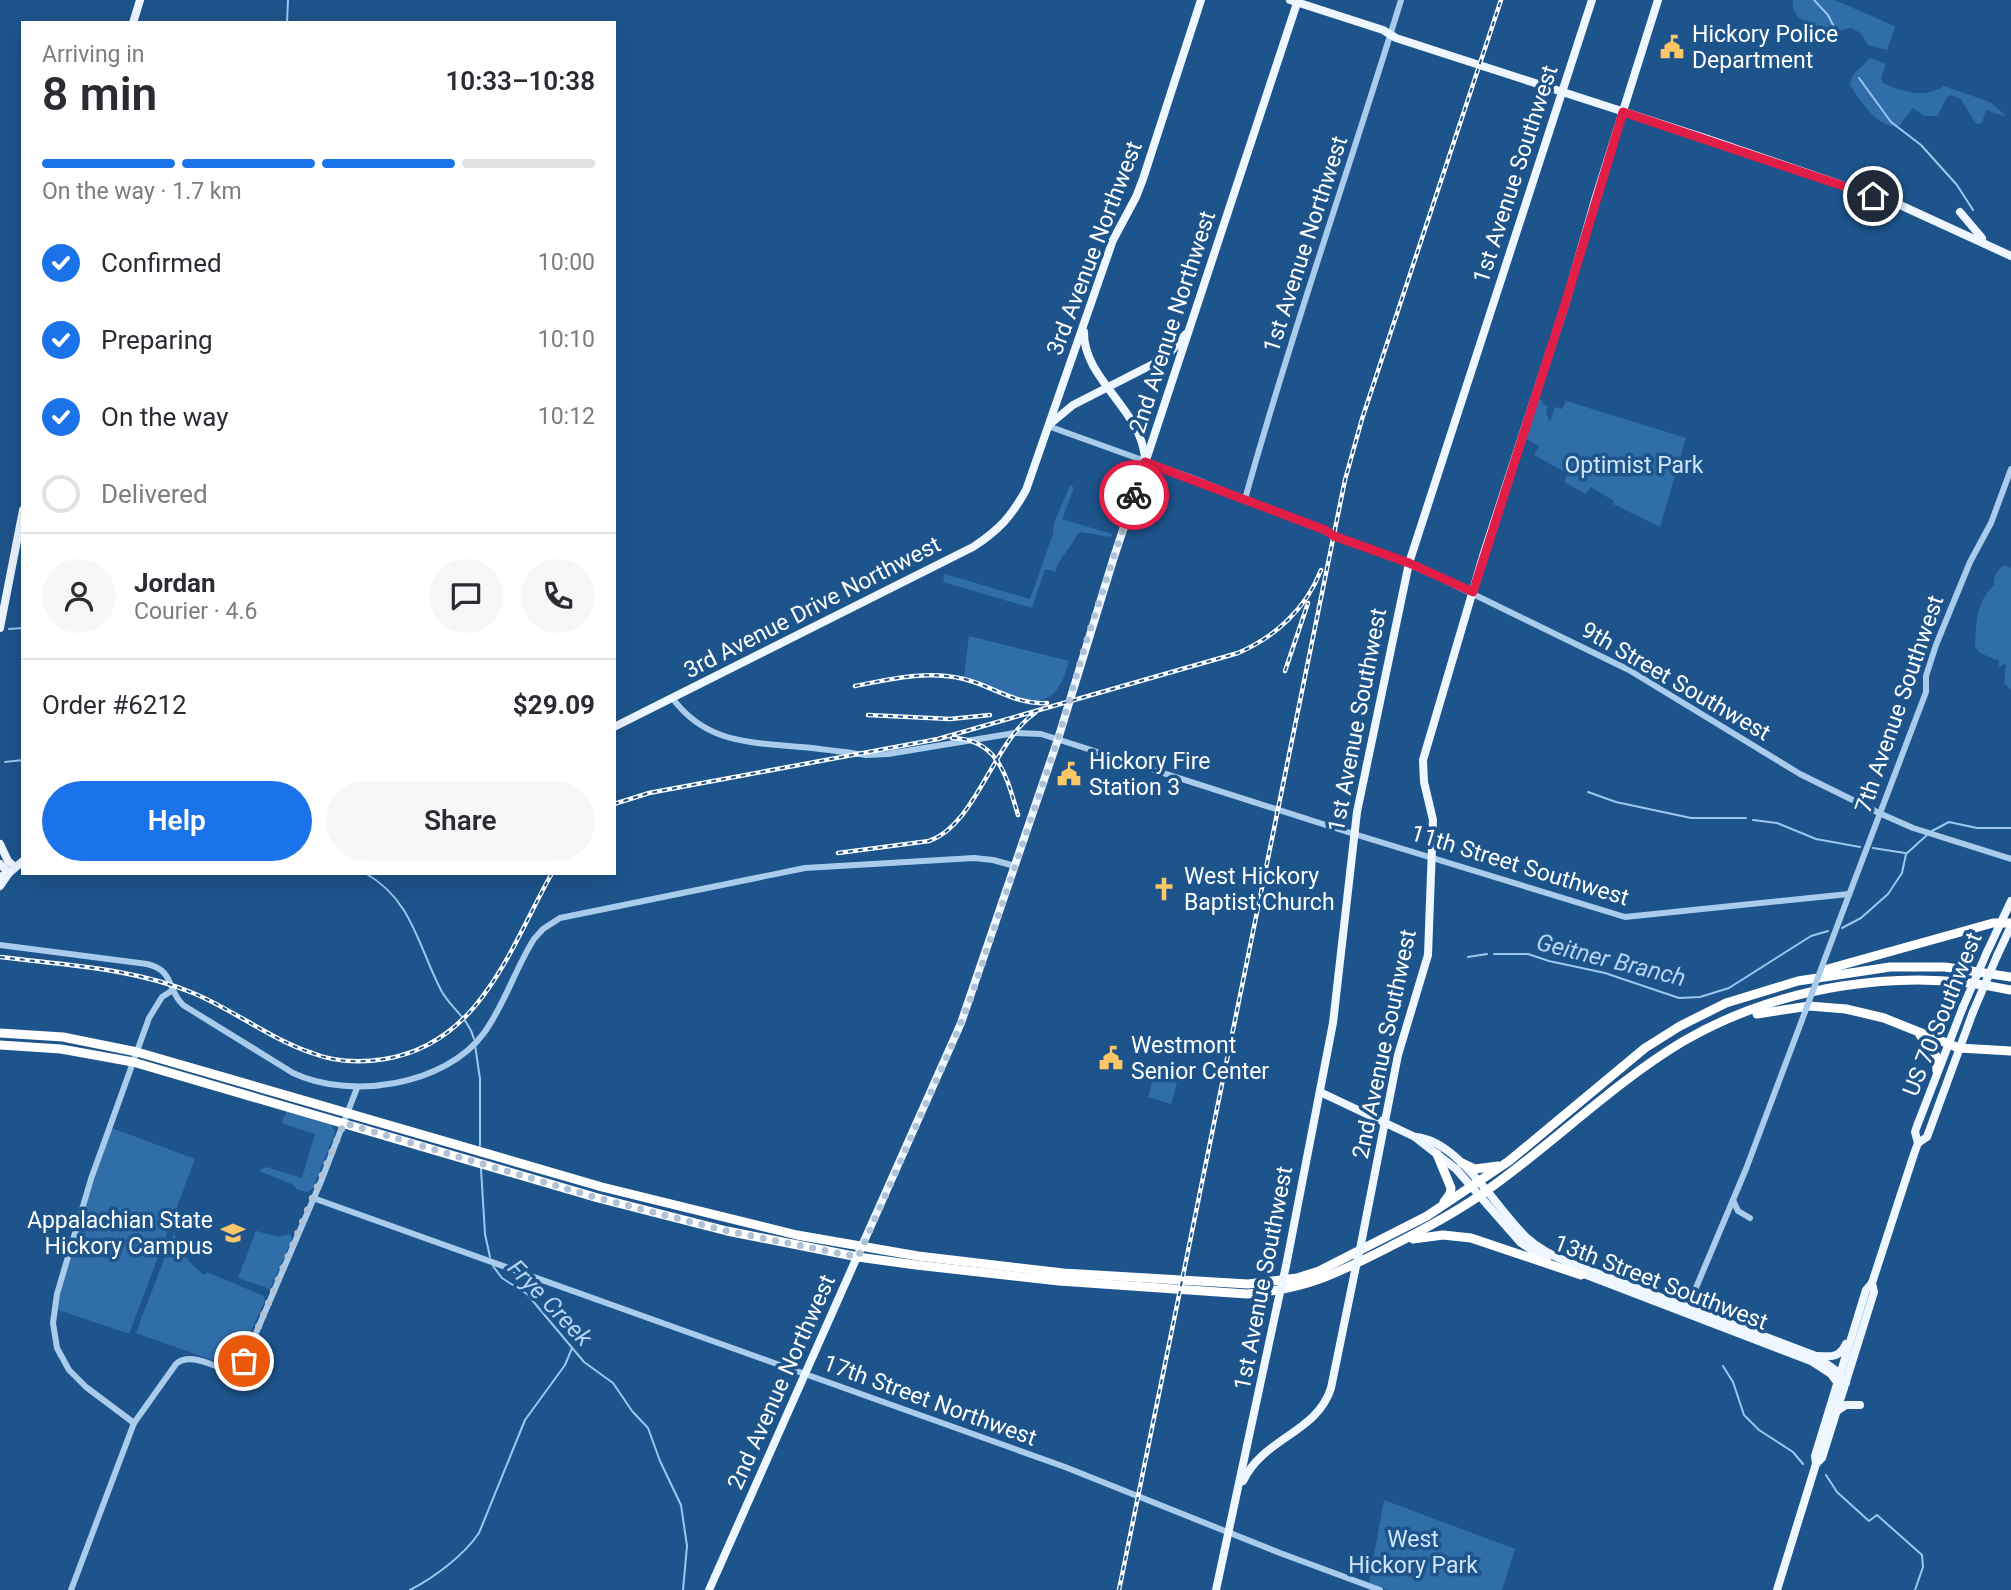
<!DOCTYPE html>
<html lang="en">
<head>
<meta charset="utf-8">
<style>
  :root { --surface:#fff; --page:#f7f7f7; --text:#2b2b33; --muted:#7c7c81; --line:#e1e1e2; --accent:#1a73e8 }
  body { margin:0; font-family:Roboto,sans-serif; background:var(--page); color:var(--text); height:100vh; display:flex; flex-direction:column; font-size:26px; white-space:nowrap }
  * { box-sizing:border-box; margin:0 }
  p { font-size:23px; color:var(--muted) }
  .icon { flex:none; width:38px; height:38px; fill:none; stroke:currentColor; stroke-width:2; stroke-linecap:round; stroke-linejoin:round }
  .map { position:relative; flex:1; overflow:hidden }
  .side { position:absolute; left:21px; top:21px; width:595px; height:854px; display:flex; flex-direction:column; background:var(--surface); border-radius:0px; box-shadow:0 7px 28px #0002 }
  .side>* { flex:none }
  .pin { position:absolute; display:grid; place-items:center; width:60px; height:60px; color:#fff; margin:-30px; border:4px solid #fff; border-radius:50%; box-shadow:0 2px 7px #0007 }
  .courier { position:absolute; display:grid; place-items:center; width:70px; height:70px; margin:-35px; border:5px solid #e11d48; border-radius:50%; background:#fff; color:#222; box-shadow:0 2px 9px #0007 }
  .overview em { font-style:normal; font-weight:600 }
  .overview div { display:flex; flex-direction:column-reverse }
  .overview { display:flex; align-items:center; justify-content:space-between; height:119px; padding:0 21px }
  h1 { font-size:46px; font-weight:600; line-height:52px }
  .bar { display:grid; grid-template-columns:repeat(4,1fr); gap:10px 7px; align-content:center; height:84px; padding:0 21px }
  .bar i { height:9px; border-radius:5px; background:var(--line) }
  .bar .current { background:var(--accent) }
  .bar p { grid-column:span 4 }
  .line { display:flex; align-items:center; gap:18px; padding:0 21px; border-top:2px solid var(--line) }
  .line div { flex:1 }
  .round { display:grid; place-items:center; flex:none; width:74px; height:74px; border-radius:37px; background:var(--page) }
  ol { padding:0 21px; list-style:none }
  li { display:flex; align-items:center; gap:21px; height:77px }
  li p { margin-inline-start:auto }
  li .icon { padding:7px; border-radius:50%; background:var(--accent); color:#fff; stroke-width:4 }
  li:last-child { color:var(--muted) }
  li i { width:38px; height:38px; border:4px solid var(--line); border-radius:50% }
  .action { display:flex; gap:14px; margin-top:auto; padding:14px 21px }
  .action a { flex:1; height:80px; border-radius:42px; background:var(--accent); color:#fff; font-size:28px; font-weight:600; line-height:80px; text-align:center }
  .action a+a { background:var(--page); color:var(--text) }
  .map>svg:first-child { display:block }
  .green { fill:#306ea9 }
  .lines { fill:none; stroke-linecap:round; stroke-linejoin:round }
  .stream { stroke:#9cc7ee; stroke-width:2 }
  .minor { stroke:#a9ccec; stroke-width:6 }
  .major { stroke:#eef6ff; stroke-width:8 }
  .highway { stroke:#fff; stroke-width:9 }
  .rail-casing { stroke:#fff; stroke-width:4.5 }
  .rail { stroke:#1d548b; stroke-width:2; stroke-dasharray:5; stroke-linecap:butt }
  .minor-bridge { stroke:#a9ccec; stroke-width:6 }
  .major-bridge { stroke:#eef6ff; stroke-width:8 }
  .done { stroke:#b0c3d6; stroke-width:7; stroke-dasharray:0 12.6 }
  .route { stroke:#e11d48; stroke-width:9 }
  .labels { text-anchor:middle; stroke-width:7; stroke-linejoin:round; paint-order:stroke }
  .poi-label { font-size:23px; fill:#fff; stroke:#1d548b; text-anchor:start }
  .street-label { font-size:23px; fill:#fff; stroke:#1d548b }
  .park-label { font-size:23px; fill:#cee4f9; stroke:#1d548b }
  .water-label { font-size:24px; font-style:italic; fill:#b4d5f3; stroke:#1d548b }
</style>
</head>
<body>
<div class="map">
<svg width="2011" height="1590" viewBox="0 0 2011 1590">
  <rect width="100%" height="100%" fill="#1d548b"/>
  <g class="green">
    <path d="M1793 0C1806 0 1820 0 1833 0 1838 1 1891 24 1895 27L1887 50 1868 45 1861 33 1851 28 1834 32 1808 23 1797 16 1793 7Z"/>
    <path d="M1870 58 1886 64 1881 78 1883 83C1903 92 1924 99 1944 86L1990 102 2004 114V116L1986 110 1982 123 1976 124 1961 99 1951 95 1947 97 1937 116H1924L1913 108 1899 126C1878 130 1860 100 1850 85L1853 75Z"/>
    <path d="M1538 399 1543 401 1542 404 1548 406 1546 413 1550 422 1555 407 1562 409 1566 401 1686 438 1660 527 1613 504 1614 501 1591 487 1586 494 1564 482 1568 474 1534 455 1539 446 1525 438Z"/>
    <path d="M1070 485 1074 488 1062 519 1112 534 1111 537 1081 532 1077 534C1072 547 1061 554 1055 572L1045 569 1032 608 943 582 945 574 1030 599 1053 534 1054 523Z"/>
    <path d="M2004 565 2011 568V690L2004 683 2006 663 1999 667V661L1980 653 1975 647C1977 621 1975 604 1994 585 1993 577 1997 570 2004 565Z"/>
    <path d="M969 636 1069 661C1052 731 1009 690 964 676Z"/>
    <path d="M1154 1076 1177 1083 1171 1104 1148 1097Z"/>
    <path d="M287 1111 332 1125 335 1132 313 1188 307 1192 296 1189 294 1185 259 1171 266 1167 302 1178 315 1134 281 1123Z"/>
    <path d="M112 1128 195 1159 129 1334 56 1309 77 1230Z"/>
    <path d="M256 1231 279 1237 290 1234 292 1239 270 1289 238 1278Z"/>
    <path d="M174 1233C181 1251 188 1263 204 1275L207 1272 264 1296 265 1300 236 1365 232 1367 136 1333Z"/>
    <path d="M1384 1500 1515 1549 1502 1590H1389L1369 1583Z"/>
  </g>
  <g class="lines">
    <g class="stream">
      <path d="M1814 0 1828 15 1835 29"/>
      <path d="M287 23 288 0"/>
      <path d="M1859 78 1891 122 1921 145 1957 185 1973 210"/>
      <path d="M9 629 23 628"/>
      <path d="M5 762 23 760"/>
      <path d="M1588 792 1616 802 1691 818H1746"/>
      <path d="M1753 820 1777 823 1816 839 1860 847"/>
      <path d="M1932 831 1949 822 1977 828H2011"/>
      <path d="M1873 848 1905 853"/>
      <path d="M365 873C413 900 418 947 442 992 452 1009 469 1019 474 1039"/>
      <path d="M1842 928 1861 918 1888 894 1902 873 1906 854 1927 835"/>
      <path d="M1494 954H1528L1549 961 1605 973 1679 998 1700 997 1729 988 1811 936 1828 931"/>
      <path d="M1468 957 1487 954"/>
      <path d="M475 1045 480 1079V1146"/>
      <path d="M481 1169 485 1234 490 1257"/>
      <path d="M493 1266 502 1278 527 1294 584 1362 613 1383 632 1411 648 1428 660 1461 681 1505 687 1546 683 1590"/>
      <path d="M1723 1366 1733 1382 1744 1415 1759 1430 1793 1452 1803 1464"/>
      <path d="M1826 1475 1837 1492 1869 1521 1877 1515 1922 1555 1923 1567 1915 1590"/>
      <path d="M410 1590C435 1577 463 1556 479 1533L525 1420 565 1365 572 1348"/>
    </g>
    <g class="minor">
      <path d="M1048 426 1195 479 1430 573 1629 670 1800 774 1879 813 1913 828 2011 859"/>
      <path d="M1245 499C1292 331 1350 167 1401 0"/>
      <path d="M673 699C707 744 750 742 801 747 823 749 845 752 866 755L888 754 1015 733 1041 734 1354 834 1625 917 1849 894"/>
      <path d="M0 945 147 964C175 971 166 988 183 1005L293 1073C350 1100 445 1086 484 1033 505 1004 515 969 534 939L543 929 560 918 805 868 974 858 993 860 1015 866"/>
      <path d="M1827 953 1926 692V676L1936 645 1970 562 1991 523 2011 469"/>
      <path d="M313 1198 1065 1467 1280 1553 1380 1590"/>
      <path d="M1733 1200 1738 1211 1750 1218"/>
      <path d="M1687 1309 1746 1169 1799 1028"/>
      <path d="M134 1423 86 1387 69 1370 57 1348 53 1323 57 1294 91 1179 149 1018 162 997 173 990"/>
      <path d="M71 1590 134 1423 176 1364C191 1350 221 1370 238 1375L322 1179 357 1088"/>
    </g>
    <g class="major">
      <path d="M1290 0 1383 30 1396 38 1708 139 1900 205 2011 256"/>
      <path d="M133 23 140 0"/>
      <path d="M1960 212 1982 238"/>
      <path d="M1084 332C1083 379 1142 410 1145 459"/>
      <path d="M1050 424 1073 405 1165 358 1186 334"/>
      <path d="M0 628 23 510"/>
      <path d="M614 727 973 547C999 530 1011 517 1026 490L1113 240 1136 197 1143 179 1201 0"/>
      <path d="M0 844 8 861 15 867"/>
      <path d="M0 864 9 873"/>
      <path d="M0 877 9 873 23 861"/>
      <path d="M0 886 9 873"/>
      <path d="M1987 952 2011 901"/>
      <path d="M1997 956 2011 926"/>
      <path d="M1320 1092 1415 1137C1458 1139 1498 1211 1527 1238 1540 1250 1555 1257 1570 1263L1816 1356 1835 1370 1846 1383"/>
      <path d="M1415 1137 1456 1169 1521 1243 1547 1260"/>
      <path d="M1918 1143 1915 1132 1917 1126 1963 1007"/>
      <path d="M1361 1244 1398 1055 1428 955 1433 820 1424 782 1423 760 1484 553 1565 305 1595 200 1658 0"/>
      <path d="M1286 1266 1333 1023 1357 812 1409 563 1592 0"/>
      <path d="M1576 1271 1811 1361 1831 1374 1843 1390"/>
      <path d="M1819 1356C1832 1357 1840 1357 1846 1344"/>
      <path d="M1837 1411 1846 1405H1860"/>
      <path d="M1816 1464 1822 1458 1874 1292 1872 1283"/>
      <path d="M1243 1481C1264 1437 1317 1433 1331 1388L1355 1271"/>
      <path d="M709 1590 961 1023 1058 739 1114 557 1298 0"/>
      <path d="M1216 1590 1277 1306"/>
      <path d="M1777 1590 1816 1464 1815 1456 1866 1290 1872 1283 1914 1154 1918 1143 1927 1137 1973 1012"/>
    </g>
    <g class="highway">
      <path d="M1824 970 1993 923H2011"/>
      <path d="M1757 1014 1809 1006 1846 1009 1884 1018 1959 1048 2011 1051"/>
      <path d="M0 1033 63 1037 137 1052 602 1187 797 1235 918 1256 1063 1273 1248 1284 1297 1278 1319 1271 1427 1216 1509 1161 1645 1048 1680 1026 1726 1003 1798 981 1890 967H1945L2011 977"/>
      <path d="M1920 1035 1936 1056 1937 1071"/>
      <path d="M0 1045 61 1049 133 1062 598 1198 727 1231 858 1257 916 1265 1059 1281 1247 1294C1307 1289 1338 1273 1391 1246 1421 1231 1451 1215 1479 1196 1549 1148 1609 1086 1682 1042 1778 986 1903 966 2011 990"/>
      <path d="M1437 1154 1451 1188 1450 1194 1444 1202"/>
      <path d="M1462 1163 1475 1169 1498 1166"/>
      <path d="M1413 1239 1443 1235 1471 1238 1581 1275"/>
    </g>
    <g class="rail-casing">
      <g id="rail">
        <path d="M1285 671 1308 603"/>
        <path d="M855 686C891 679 927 670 964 679 993 686 1015 705 1047 703"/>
        <path d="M868 715 950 719 990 715"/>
        <path d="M952 738C999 739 1007 778 1018 815"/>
        <path d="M614 804 649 793 938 739 1238 653C1275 637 1306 609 1321 570"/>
        <path d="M838 853 929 841C976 825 993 742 1035 713"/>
        <path d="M0 957C64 965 133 968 193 993 234 1010 270 1039 312 1053 335 1062 360 1063 385 1059 481 1043 510 948 552 873"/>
        <path d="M1119 1590 1345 480 1362 419 1501 0"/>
      </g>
    </g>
    <use href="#rail" class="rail"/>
    <path class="minor-bridge" d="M1799 1028 1827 953"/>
    <g class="major-bridge">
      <path d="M1963 1007 1987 952"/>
      <path d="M1973 1012 1997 956"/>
      <path d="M1355 1271 1361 1244"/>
      <path d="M1277 1306 1286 1266"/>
    </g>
  </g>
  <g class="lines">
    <path class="done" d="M244 1361 344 1123 598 1198 727 1231 858 1257 952 1045 970 1000 1058 739 1088 636 1134 495"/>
    <path class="route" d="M1134 495 1145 462 1325 530 1334 536 1409 563 1473 592 1565 304 1623 112 1873 196"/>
  </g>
  <defs>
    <g id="civic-bare" transform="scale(1.89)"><path d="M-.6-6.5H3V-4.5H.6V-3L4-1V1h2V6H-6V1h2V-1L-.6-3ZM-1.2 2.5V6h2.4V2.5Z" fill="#fcc767" stroke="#1d548b" stroke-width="2.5" paint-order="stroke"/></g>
    <g id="church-bare" transform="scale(1.89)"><path d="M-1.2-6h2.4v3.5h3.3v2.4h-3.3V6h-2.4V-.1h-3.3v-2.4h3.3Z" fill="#fcc767" stroke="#1d548b" stroke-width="2.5" paint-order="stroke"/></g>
    <g id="university-bare" transform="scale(1.89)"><path d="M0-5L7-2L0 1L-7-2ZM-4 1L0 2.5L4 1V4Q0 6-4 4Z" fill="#fcc767" stroke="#1d548b" stroke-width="2.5" paint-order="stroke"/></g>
  </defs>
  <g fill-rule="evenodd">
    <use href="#civic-bare" x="1672" y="47"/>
    <use href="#civic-bare" x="1069" y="774"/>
    <use href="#church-bare" x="1164" y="889"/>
    <use href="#civic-bare" x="1111" y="1058"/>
    <use href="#university-bare" x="233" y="1233"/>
  </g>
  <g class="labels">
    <g class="poi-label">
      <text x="1692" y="42">Hickory Police<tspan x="1692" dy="26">Department</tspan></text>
      <text x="1089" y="769">Hickory Fire<tspan x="1089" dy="26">Station 3</tspan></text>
      <text x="1184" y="884">West Hickory<tspan x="1184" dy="26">Baptist Church</tspan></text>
      <text x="1131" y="1053">Westmont<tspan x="1131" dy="26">Senior Center</tspan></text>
      <text x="213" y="1228" text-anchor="end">Appalachian State<tspan x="213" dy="26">Hickory Campus</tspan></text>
    </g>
    <g class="street-label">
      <text transform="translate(1515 174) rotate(-72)" y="8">1st Avenue Southwest</text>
      <text transform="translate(1305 244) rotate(-72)" y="8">1st Avenue Northwest</text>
      <text transform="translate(1094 248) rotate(-69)" y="8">3rd Avenue Northwest</text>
      <text transform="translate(1172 322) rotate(-72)" y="8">2nd Avenue Northwest</text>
      <text transform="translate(812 607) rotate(-27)" y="8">3rd Avenue Drive Northwest</text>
      <text transform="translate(1676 681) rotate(30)" y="8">9th Street Southwest</text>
      <text transform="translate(1899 704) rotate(-71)" y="8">7th Avenue Southwest</text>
      <text transform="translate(1357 720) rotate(-79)" y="8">1st Avenue Southwest</text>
      <text transform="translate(1520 865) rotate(17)" y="8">11th Street Southwest</text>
      <text transform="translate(1942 1014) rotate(-68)" y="8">US 70 Southwest</text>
      <text transform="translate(1384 1044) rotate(-78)" y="8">2nd Avenue Southwest</text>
      <text transform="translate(1263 1278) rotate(-79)" y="8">1st Avenue Southwest</text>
      <text transform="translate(1661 1282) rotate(21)" y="8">13th Street Southwest</text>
      <text transform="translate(781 1382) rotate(-66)" y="8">2nd Avenue Northwest</text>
      <text transform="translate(930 1400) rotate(20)" y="8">17th Street Northwest</text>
    </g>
    <g class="park-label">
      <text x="1634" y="473">Optimist Park</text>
      <text x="1413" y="1547">West<tspan x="1413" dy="26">Hickory Park</tspan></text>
    </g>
    <g class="water-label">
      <text transform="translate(1611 960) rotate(14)" y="8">Geitner Branch</text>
      <text transform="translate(550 1303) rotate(46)" y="8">Frye Creek</text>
    </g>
  </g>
</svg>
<div class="pin" style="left:244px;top:1361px;background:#ea580c"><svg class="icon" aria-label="bag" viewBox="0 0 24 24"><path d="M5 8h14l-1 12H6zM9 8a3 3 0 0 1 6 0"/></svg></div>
<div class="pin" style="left:1873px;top:196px;background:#1f2937"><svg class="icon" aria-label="home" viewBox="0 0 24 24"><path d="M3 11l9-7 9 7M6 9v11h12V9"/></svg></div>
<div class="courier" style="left:1134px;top:495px"><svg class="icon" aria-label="bike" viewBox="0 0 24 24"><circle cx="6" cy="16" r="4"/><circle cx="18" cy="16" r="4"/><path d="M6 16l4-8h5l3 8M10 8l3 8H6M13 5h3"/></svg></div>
<section class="side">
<div class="overview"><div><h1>8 min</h1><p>Arriving in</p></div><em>10:33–10:38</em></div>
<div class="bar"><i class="current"></i><i class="current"></i><i class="current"></i><i></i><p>On the way · 1.7 km</p></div>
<ol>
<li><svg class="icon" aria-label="check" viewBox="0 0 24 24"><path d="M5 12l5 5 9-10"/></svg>Confirmed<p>10:00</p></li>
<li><svg class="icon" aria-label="check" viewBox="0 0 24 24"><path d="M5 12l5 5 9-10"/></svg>Preparing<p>10:10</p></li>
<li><svg class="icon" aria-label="check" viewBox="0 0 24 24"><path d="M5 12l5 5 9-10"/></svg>On the way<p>10:12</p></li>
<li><i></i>Delivered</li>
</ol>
<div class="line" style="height:126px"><a class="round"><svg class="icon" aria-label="person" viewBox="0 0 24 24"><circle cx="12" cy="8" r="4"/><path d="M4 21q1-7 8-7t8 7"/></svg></a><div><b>Jordan</b><p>Courier · 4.6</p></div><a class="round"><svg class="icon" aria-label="chat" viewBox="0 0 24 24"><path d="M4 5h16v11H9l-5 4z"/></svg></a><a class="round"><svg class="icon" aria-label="phone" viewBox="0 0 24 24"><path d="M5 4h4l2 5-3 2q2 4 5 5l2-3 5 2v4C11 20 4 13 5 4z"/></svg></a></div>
<div class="line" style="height:91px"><div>Order #6212</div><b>$29.09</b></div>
<div class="action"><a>Help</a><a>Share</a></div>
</section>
</div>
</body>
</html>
